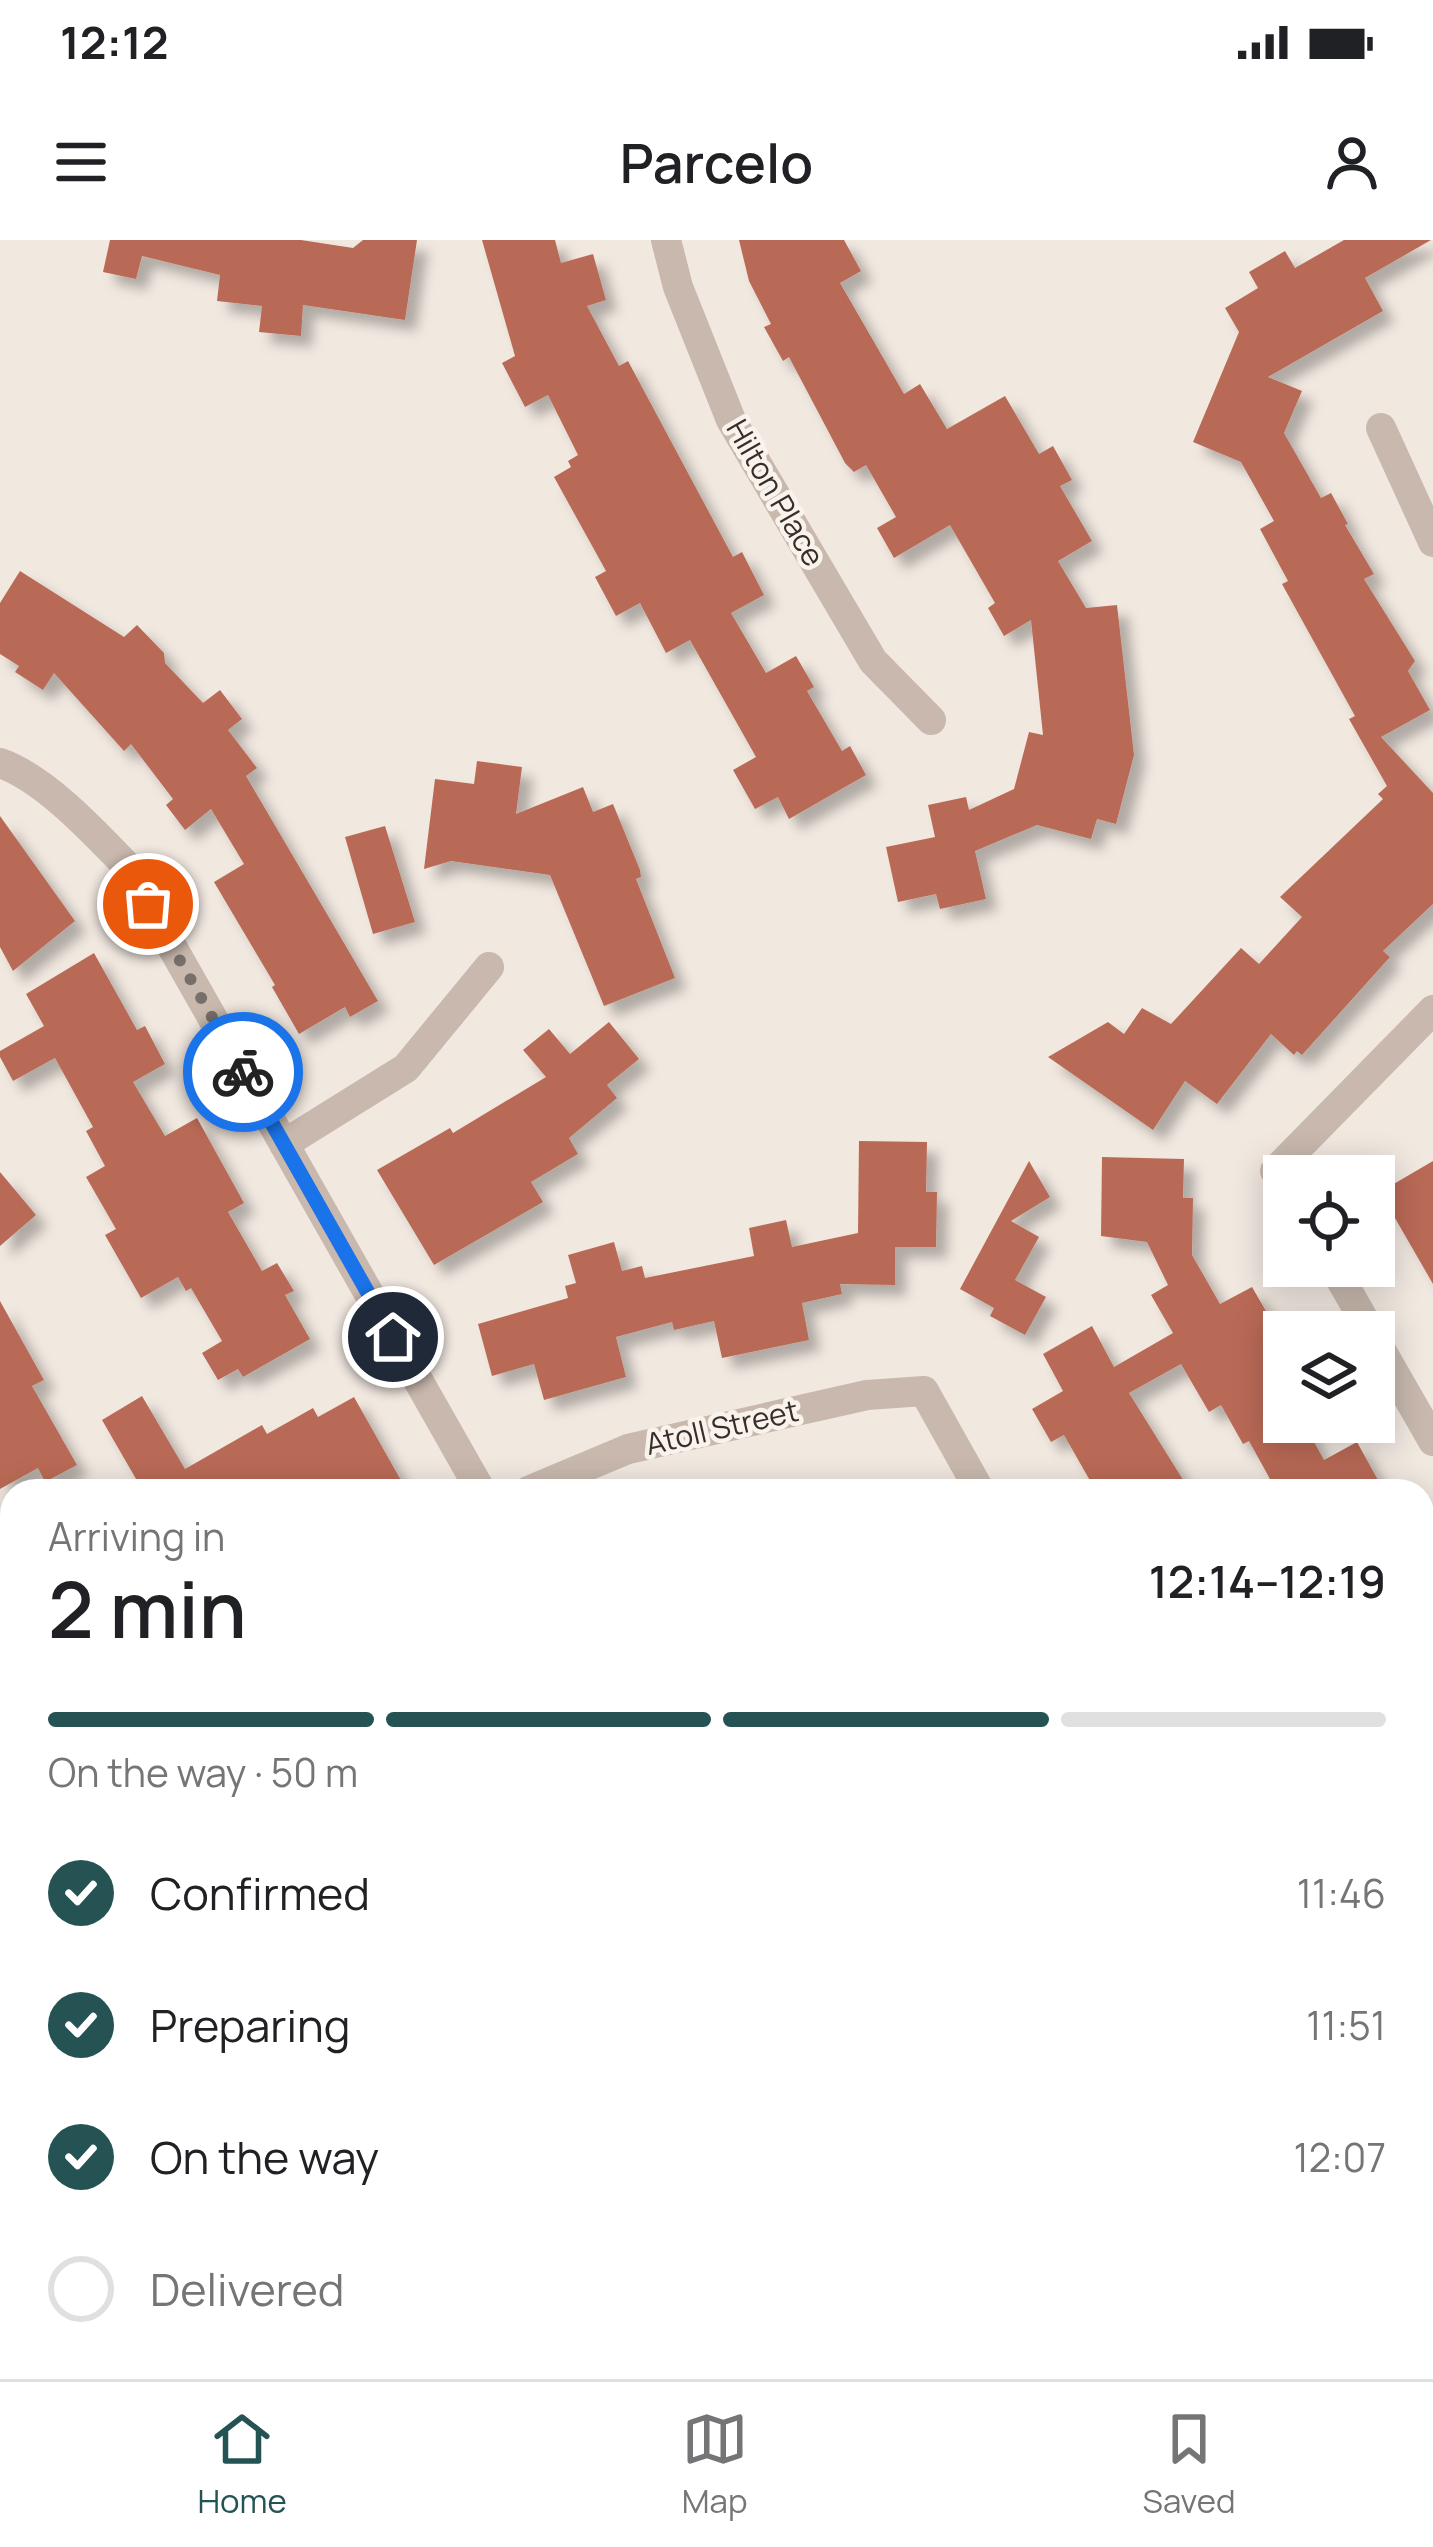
<!DOCTYPE html>
<html lang="en">
<head>
<meta charset="utf-8">
<style>
  :root { --surface:#fff; --page:#f2f2f2; --text:#202124; --muted:#757577; --line:#e0e0e0; --accent:#255354 }
  body { margin:0; font-family:Manrope,sans-serif; background:var(--page); color:var(--text); height:100vh; display:flex; flex-direction:column; font-size:45px; white-space:nowrap }
  * { box-sizing:border-box; margin:0 }
  p { font-size:39px; color:var(--muted) }
  .icon { flex:none; width:66px; height:66px; fill:none; stroke:currentColor; stroke-width:2; stroke-linecap:round; stroke-linejoin:round }
  .map { position:relative; flex:1; overflow:hidden }
  .panel { position:absolute; left:0px; top:1239px; width:1434px; height:900px; display:flex; flex-direction:column; background:var(--surface); border-radius:36px 36px 0 0; box-shadow:0 6px 30px #0003 }
  .panel>* { flex:none }
  .buttons { position:absolute; left:1263px; top:915px; display:grid; gap:24px }
  .buttons a { display:grid; place-items:center; width:132px; height:132px; border-radius:0px; background:var(--surface); box-shadow:0 6px 30px #0003; font-size:60px }
  .pin { position:absolute; display:grid; place-items:center; width:102px; height:102px; color:#fff; margin:-51px; border:6px solid #fff; border-radius:50%; box-shadow:0 3px 12px #0007 }
  .courier { position:absolute; display:grid; place-items:center; width:120px; height:120px; margin:-60px; border:9px solid #1a73e8; border-radius:50%; background:#fff; color:#222; box-shadow:0 3px 15px #0007 }
  .overview em { font-style:normal; font-weight:600 }
  .overview div { display:flex; flex-direction:column-reverse }
  .overview { display:flex; align-items:center; justify-content:space-between; height:204px; padding:0 48px }
  h1 { font-size:78px; font-weight:600; line-height:90px }
  .bar { display:grid; grid-template-columns:repeat(4,1fr); gap:18px 12px; align-content:center; height:144px; padding:0 48px }
  .bar i { height:15px; border-radius:9px; background:var(--line) }
  .bar .on { background:var(--accent) }
  .bar p { grid-column:span 4 }
  ol { padding:0 48px; list-style:none }
  li { display:flex; align-items:center; gap:36px; height:132px }
  li p { margin-inline-start:auto }
  li .icon { padding:12px; border-radius:50%; background:var(--accent); color:#fff; stroke-width:4 }
  li:last-child { color:var(--muted) }
  li i { width:66px; height:66px; border:6px solid var(--line); border-radius:50% }
  .status { display:flex; justify-content:space-between; align-items:center; height:84px; padding:0 60px; background:var(--surface); direction:ltr }
  .status svg { height:33px; fill:currentColor }
  header { display:flex; justify-content:space-between; align-items:center; height:156px; padding:0 48px; background:var(--surface); font-size:54px; font-weight:600 }
  .dock { display:flex; justify-content:space-around; align-items:center; height:168px; border-top:3px solid var(--line); background:var(--surface); font-size:33px; color:var(--muted) }
  .dock a { display:grid; justify-items:center; gap:6px }
  .dock .on { color:var(--accent) }
  .map>svg:first-child { display:block }
  .building { fill:#b96b56; filter:url(#shadow) }
  .lines { fill:none; stroke-linecap:round; stroke-linejoin:round }
  .path { stroke:#b3a397; stroke-width:6; stroke-dasharray:6 6; stroke-linecap:butt }
  .minor { stroke:#c8b8ad; stroke-width:30 }
  .done { stroke:#786f6a; stroke-width:12; stroke-dasharray:0 21.6 }
  .route { stroke:#1a73e8; stroke-width:15 }
  .labels { text-anchor:middle; stroke-width:9; stroke-linejoin:round; paint-order:stroke }
  .street-label { font-size:30px; fill:#372e2b; stroke:#f9f3ec }
</style>
</head>
<body>
<div class="status"><b>12:12</b><svg viewBox="0 0 49 12"><path d="M0 12V9h3v3zM5 12V6h3v6zM10 12V3h3v9zM15 12V0h3v12zM26 1h20v11H26zM47 4h2v5h-2z"/></svg></div>
<header><svg class="icon" aria-label="menu" viewBox="0 0 24 24"><path d="M4 6h16M4 12h16M4 18h16"/></svg>Parcelo<svg class="icon" aria-label="person" viewBox="0 0 24 24"><circle cx="12" cy="8" r="4"/><path d="M4 21q1-7 8-7t8 7"/></svg></header>
<div class="map">
<svg width="1433" height="2139" viewBox="0 0 1433 2139">
  <defs>
    <filter id="shadow"><feDropShadow dx="11" dy="11" stdDeviation="6" flood-color="#0004"/></filter>
  </defs>
  <rect width="100%" height="100%" fill="#f1e8e0"/>
  <g class="building">
    <path d="M110 0H301L353 8 363 0H417L405 80 303 65 301 96 259 92 262 66 217 61 220 35 142 16 136 39 103 32Z"/>
    <path d="M482 0H555L561 23 593 14 606 60 587 66 619 126 628 121 733 317 742 312 764 355 731 373 766 433 796 416 814 447 807 451 842 511 850 506 866 535 789 579 778 557 755 569 733 530 756 517 690 400 666 413 640 363 616 376 595 337 606 331 554 237 571 227 568 221 578 215 548 155 525 167 502 123 515 116Z"/>
    <path d="M739 0H844L861 31 840 43 904 154 920 144 947 189 1005 156 1039 214 1053 206 1072 240 1060 246 1092 301 1058 321 1086 368 1117 365 1134 515 1116 584 1097 579 1091 599 1037 585 975 611 986 659 940 669 936 654 898 662 886 607 935 597 928 565 966 557 969 570 1014 549 1029 492 1043 495 1031 380 1004 396 988 368 995 363 950 285 894 318 877 288 896 277 866 225 854 232 845 223 789 117 783 121 764 87 771 84 749 41Z"/>
    <path d="M1344 0H1431L1365 38 1383 71 1268 137 1302 151 1284 193 1321 258 1331 253 1348 284 1345 285 1374 334 1364 339 1415 421 1408 431 1430 470 1381 497 1433 553V664L1383 711 1390 717 1302 815 1297 811 1294 815 1271 794 1217 864 1185 841 1153 890 1048 817 1108 782 1124 794 1142 768 1171 784 1241 708 1259 724 1302 677 1280 657 1383 559 1378 554 1387 546 1349 479 1355 476 1282 344 1288 341 1260 289 1274 281 1241 222 1193 202 1239 92 1225 68 1258 48 1249 32 1285 11 1295 28Z"/>
    <path d="M20 331 124 397 137 385 164 413 165 423 203 463 220 450 242 479 228 490 257 528 246 536 378 761 350 777 345 767 299 794 272 747 275 745 214 642 244 624 211 569 185 590 166 565 173 559 131 504 124 511 54 433 43 450 15 432 19 426 0 414V363Z"/>
    <path d="M477 521 522 527 516 574 583 547 593 572 613 564 640 630 641 637 636 639 675 738 604 766 550 635 451 621 424 629 435 539 474 544Z"/>
    <path d="M0 576 75 681 13 731 0 707Z"/>
    <path d="M385 586 415 682 373 694 345 597Z"/>
    <path d="M94 713 137 790 145 786 165 824 133 842 165 896 197 878 244 963 228 972 262 1031 277 1023 294 1051 285 1055 310 1099 243 1137 238 1129 218 1140 202 1113 222 1101 191 1048 186 1051 178 1037 141 1058 105 995 116 989 86 937 105 926 86 891 93 887 55 818 13 841 0 817V811L44 786 26 754Z"/>
    <path d="M609 782 639 819 607 845 617 858 569 898 578 914 531 942 543 962 434 1025 377 930 450 888 453 893 546 837 523 810 549 789 570 814Z"/>
    <path d="M859 901 927 902 926 952H937L936 1007H895V1045L840 1044 842 1054 802 1063 809 1100 722 1118 714 1081 674 1090 672 1082 616 1097 626 1137 544 1160 534 1124 492 1136 478 1084 568 1058 565 1046 576 1043 568 1015 614 1002 622 1031 642 1026 645 1038 754 1016 749 988 786 980 792 1007 858 993Z"/>
    <path d="M1102 917 1184 919 1183 958H1193L1192 1015 1220 1064 1252 1047 1284 1102V1195L1304 1184 1324 1220 1357 1202 1384 1251H1270L1275 1248 1249 1201 1243 1204 1221 1165 1209 1172 1181 1124 1129 1153 1190 1251H1096L1064 1195 1051 1202 1032 1169 1063 1151 1043 1114 1092 1086 1114 1127 1173 1093 1151 1055 1168 1045 1147 1002 1101 996Z"/>
    <path d="M1029 921 1050 957 1011 981 1039 997 1015 1040 1046 1057 1025 1095 990 1076 994 1068 960 1049Z"/>
    <path d="M1433 921V1044L1380 952Z"/>
    <path d="M0 932 36 975 0 1006Z"/>
    <path d="M0 1061 44 1140 32 1146 77 1225 45 1242 38 1228 0 1249Z"/>
    <path d="M142 1156 185 1229 262 1185 267 1194 313 1168 318 1177 354 1157 407 1251H143L102 1180Z"/>
  </g>
  <g class="lines">
    <path class="path" d="M0 2136 2 2139"/>
    <g class="minor">
      <path d="M666 0 678 47 731 180 873 421 931 480"/>
      <path d="M1381 188 1433 302"/>
      <path d="M0 523C45 539 92 590 125 624L481 1251"/>
      <path d="M284 904 406 828 489 727"/>
      <path d="M1284 946 1275 931 1433 770"/>
      <path d="M1333 1026 1371 1092"/>
      <path d="M1374 1098 1433 1201"/>
      <path d="M528 1251 628 1209 867 1155 924 1151 980 1251"/>
      <path d="M0 1392 12 1413"/>
      <path d="M1422 1824 1433 1818"/>
      <path d="M0 2062 12 2083"/>
      <path d="M37 2127 43 2139"/>
      <path d="M815 2139 817 2127"/>
    </g>
  </g>
  <g class="lines">
    <path class="done" d="M148 664 243 832"/>
    <path class="route" d="M243 832 393 1097"/>
  </g>
  <g class="labels">
    <g class="street-label">
      <text transform="translate(775 253) rotate(60)" y="10">Hilton Place</text>
      <text transform="translate(722 1188) rotate(-13)" y="10">Atoll Street</text>
    </g>
  </g>
</svg>
<div class="buttons">
<a><svg class="icon" aria-label="locate" viewBox="0 0 24 24"><circle cx="12" cy="12" r="6"/><path d="M12 2v4M12 18v4M2 12h4M18 12h4"/></svg></a>
<a><svg class="icon" aria-label="layers" viewBox="0 0 24 24"><path d="M12 4l9 5-9 5-9-5zM3 14l9 5 9-5"/></svg></a>
</div>
<div class="pin" style="left:148px;top:664px;background:#ea580c"><svg class="icon" aria-label="bag" viewBox="0 0 24 24"><path d="M5 8h14l-1 12H6zM9 8a3 3 0 0 1 6 0"/></svg></div>
<div class="pin" style="left:393px;top:1097px;background:#1f2937"><svg class="icon" aria-label="home" viewBox="0 0 24 24"><path d="M3 11l9-7 9 7M6 9v11h12V9"/></svg></div>
<div class="courier" style="left:243px;top:832px"><svg class="icon" aria-label="bike" viewBox="0 0 24 24"><circle cx="6" cy="16" r="4"/><circle cx="18" cy="16" r="4"/><path d="M6 16l4-8h5l3 8M10 8l3 8H6M13 5h3"/></svg></div>
<section class="panel">
<div class="overview"><div><h1>2 min</h1><p>Arriving in</p></div><em>12:14–12:19</em></div>
<div class="bar"><i class="on"></i><i class="on"></i><i class="on"></i><i></i><p>On the way · 50 m</p></div>
<ol>
<li><svg class="icon" aria-label="check" viewBox="0 0 24 24"><path d="M5 12l5 5 9-10"/></svg>Confirmed<p>11:46</p></li>
<li><svg class="icon" aria-label="check" viewBox="0 0 24 24"><path d="M5 12l5 5 9-10"/></svg>Preparing<p>11:51</p></li>
<li><svg class="icon" aria-label="check" viewBox="0 0 24 24"><path d="M5 12l5 5 9-10"/></svg>On the way<p>12:07</p></li>
<li><i></i>Delivered</li>
</ol>
</section>
</div>
<nav class="dock">
<a class="on"><svg class="icon" aria-label="home" viewBox="0 0 24 24"><path d="M3 11l9-7 9 7M6 9v11h12V9"/></svg>Home</a>
<a><svg class="icon" aria-label="map" viewBox="0 0 24 24"><path d="M3 6l6-2 6 2 6-2v14l-6 2-6-2-6 2zM9 4v14M15 6v14"/></svg>Map</a>
<a><svg class="icon" aria-label="saved" viewBox="0 0 24 24"><path d="M7 4h10v16l-5-4-5 4z"/></svg>Saved</a>
</nav>
</body>
</html>
